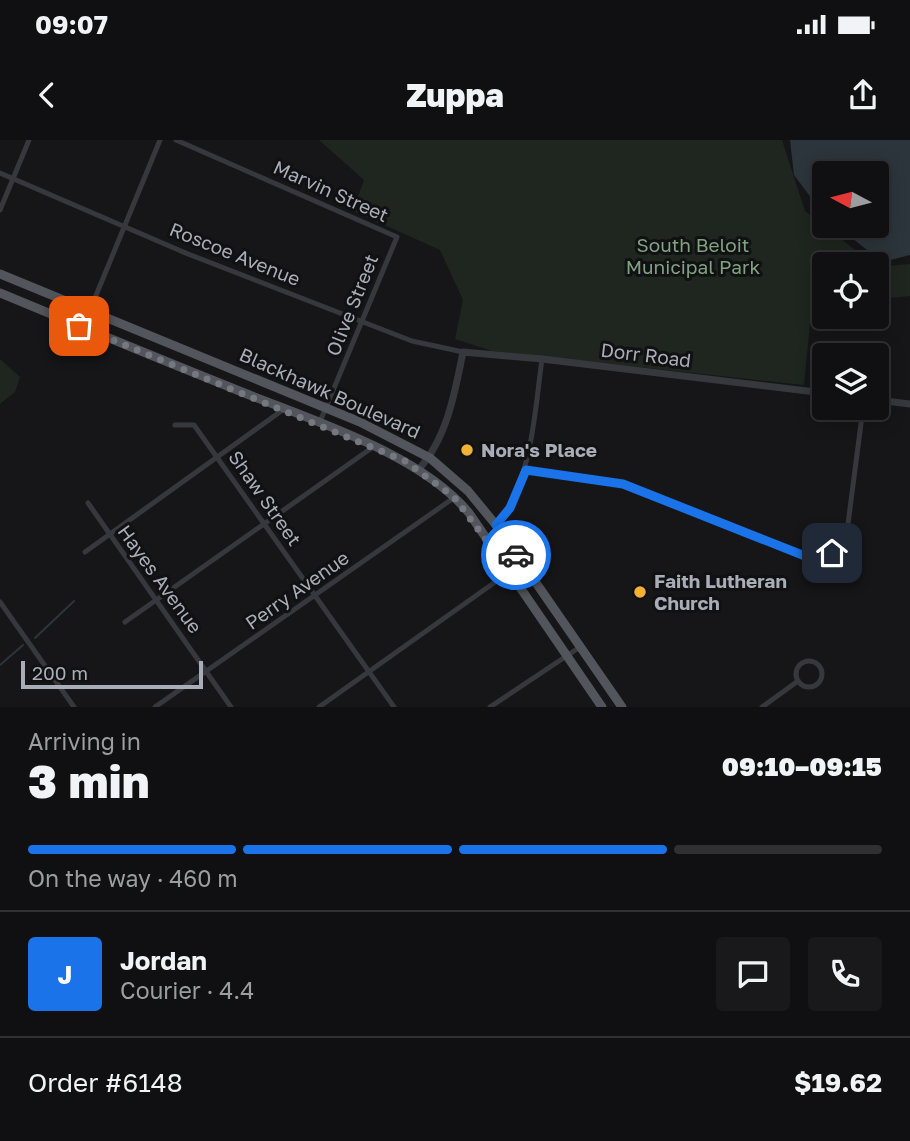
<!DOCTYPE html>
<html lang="en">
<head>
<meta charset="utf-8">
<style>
  :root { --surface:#101012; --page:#19191b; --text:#f1f3f6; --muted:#9c9d9f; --line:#303032; --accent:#1a73e8 }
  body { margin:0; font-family:"Golos Text",sans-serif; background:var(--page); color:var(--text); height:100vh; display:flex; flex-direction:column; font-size:26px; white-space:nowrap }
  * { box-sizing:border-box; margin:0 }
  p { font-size:23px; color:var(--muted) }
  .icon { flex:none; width:38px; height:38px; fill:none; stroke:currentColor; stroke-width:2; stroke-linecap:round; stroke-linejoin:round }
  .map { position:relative; height:567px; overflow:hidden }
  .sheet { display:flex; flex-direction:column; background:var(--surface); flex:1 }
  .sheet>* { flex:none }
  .needle { width:46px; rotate:277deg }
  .fabs { position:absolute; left:812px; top:21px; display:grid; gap:14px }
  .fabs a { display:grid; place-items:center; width:77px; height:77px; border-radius:7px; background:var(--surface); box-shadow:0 4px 18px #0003,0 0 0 2px var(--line); font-size:35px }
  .scale { position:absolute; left:21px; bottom:18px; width:182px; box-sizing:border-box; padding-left:7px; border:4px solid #a8adb8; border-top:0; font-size:19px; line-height:24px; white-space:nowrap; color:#a8adb8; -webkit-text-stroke:5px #111113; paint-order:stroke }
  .pin { position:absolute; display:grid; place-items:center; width:60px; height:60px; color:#fff; margin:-30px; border-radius:14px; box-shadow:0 4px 10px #0006 }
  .courier { position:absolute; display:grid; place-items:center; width:70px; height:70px; margin:-35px; border:5px solid #1a73e8; border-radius:50%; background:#fff; color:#222; box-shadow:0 2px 9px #0007 }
  .headline em { font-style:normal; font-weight:800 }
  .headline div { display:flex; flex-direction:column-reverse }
  .headline { display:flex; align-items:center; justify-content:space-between; height:119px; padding:0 28px }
  h1 { font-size:46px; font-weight:800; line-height:52px }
  .bar { display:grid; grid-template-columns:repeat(4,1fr); gap:10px 7px; align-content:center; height:84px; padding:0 28px }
  .bar i { height:9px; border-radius:5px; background:var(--line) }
  .bar .active { background:var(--accent) }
  .bar p { grid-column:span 4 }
  .line { display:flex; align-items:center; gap:18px; padding:0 28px; border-top:2px solid var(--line) }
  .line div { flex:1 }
  .round { display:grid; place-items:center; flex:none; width:74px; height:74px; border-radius:7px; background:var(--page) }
  .status { display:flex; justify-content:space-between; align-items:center; height:49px; padding:0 35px; background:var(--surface); direction:ltr }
  .status svg { height:19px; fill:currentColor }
  header { display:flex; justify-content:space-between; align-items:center; height:91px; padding:0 28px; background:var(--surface); font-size:32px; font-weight:800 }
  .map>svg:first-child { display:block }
  .green { fill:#1e261f }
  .water { fill:#2c353c }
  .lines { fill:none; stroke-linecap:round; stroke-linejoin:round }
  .stream { stroke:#2c353c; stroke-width:2 }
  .minor { stroke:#37383d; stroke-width:5 }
  .tertiary { stroke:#37383d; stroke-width:7 }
  .primary { stroke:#53555c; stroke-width:9 }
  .done { stroke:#757880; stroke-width:7; stroke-dasharray:0 12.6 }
  .route { stroke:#1a73e8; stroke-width:9 }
  .poi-dot { fill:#f2b134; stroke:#111113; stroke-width:2.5 }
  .labels { text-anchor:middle; stroke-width:6; stroke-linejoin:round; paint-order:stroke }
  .street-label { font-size:19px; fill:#a8adb8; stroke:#111113 }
  .park-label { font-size:19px; fill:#7fa381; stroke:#111113 }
  .poi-label { font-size:19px; font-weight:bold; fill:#a8adb8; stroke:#111113; text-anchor:start }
</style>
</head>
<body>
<div class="status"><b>09:07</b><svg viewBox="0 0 49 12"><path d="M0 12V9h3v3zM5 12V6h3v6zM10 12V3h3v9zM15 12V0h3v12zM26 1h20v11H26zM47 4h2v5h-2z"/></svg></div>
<header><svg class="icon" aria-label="back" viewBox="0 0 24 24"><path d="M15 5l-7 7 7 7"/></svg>Zuppa<svg class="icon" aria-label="share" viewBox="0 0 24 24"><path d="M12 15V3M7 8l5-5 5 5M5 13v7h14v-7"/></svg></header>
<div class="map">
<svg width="910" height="567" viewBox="0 0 910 567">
  <rect width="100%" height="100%" fill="#161618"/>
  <g class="green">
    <path d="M319 0H782L805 71 873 124H824V162L812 163 804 245 492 211 455 199 463 160 440 110 353 71 364 40Z"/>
    <path d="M910 124V156L877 159V127Z"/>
    <path d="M0 219 20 237 15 252 0 264Z"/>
  </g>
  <path class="water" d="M790 0H910V115L882 122 837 86H877V33H824V75L794 35Z"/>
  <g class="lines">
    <g class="stream">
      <path d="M35 498 74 461"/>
      <path d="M0 525 23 505"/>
    </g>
    <g class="minor">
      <path d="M176 0 397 97 319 284"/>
      <path d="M0 33 188 114 412 201 463 212"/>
      <path d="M0 70 29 0"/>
      <path d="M83 187 160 0"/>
      <path d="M175 285H194L394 567"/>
      <path d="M526 330 623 344 815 420 845 407 863 268"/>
      <path d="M88 363 231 567"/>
      <path d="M496 385C533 338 534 276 542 219"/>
      <path d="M85 412 284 269"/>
      <path d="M0 462 74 567"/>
      <path d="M125 482 373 307"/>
      <circle cx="809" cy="534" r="13"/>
      <path d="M155 567 455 357"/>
      <path d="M319 567 522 423"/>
      <path d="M490 567 580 507"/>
      <path d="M762 567 798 541"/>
    </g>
    <g class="tertiary">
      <path d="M877 260 910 264"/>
      <path d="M419 329C447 298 455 252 463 212L542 219 824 253"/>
    </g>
    <g class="primary">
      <path d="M0 134 360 282 430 318 468 351 496 385 622 567"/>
      <path d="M0 153C77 185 154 217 232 248 305 278 419 312 469 373L602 567"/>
    </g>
  </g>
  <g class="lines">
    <path class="done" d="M79 186 405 321 454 357 510 432 522 423 516 415"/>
    <path class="route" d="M516 415 496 385 510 368 526 330 623 344 815 420 832 413"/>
  </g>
  <g class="poi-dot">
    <circle cx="467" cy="310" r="7"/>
    <circle cx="640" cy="452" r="7"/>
  </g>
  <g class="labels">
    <g class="street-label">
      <text transform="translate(331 51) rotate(24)" y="7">Marvin Street</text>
      <text transform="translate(235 114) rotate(22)" y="7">Roscoe Avenue</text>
      <text transform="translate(352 165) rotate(-68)" y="7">Olive Street</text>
      <text transform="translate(646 215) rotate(7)" y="7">Dorr Road</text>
      <text transform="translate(330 253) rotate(24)" y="7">Blackhawk Boulevard</text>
      <text transform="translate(265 358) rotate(55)" y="7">Shaw Street</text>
      <text transform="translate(160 439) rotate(54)" y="7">Hayes Avenue</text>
      <text transform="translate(297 450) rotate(-35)" y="7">Perry Avenue</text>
    </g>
    <g class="park-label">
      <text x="693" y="112">South Beloit<tspan x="693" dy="22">Municipal Park</tspan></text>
    </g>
    <g class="poi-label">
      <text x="481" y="317">Nora's Place</text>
      <text x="654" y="448">Faith Lutheran<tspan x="654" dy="22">Church</tspan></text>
    </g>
  </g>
</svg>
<div class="fabs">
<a><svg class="needle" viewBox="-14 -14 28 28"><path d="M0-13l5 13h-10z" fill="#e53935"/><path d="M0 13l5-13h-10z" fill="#9c9d9f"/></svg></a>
<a><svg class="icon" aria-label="locate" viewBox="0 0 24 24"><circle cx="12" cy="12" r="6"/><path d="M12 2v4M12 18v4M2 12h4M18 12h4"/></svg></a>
<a><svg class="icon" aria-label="layers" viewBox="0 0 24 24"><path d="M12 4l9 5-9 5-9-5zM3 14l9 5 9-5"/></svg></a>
</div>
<div class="scale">200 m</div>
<div class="pin" style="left:79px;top:186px;background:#ea580c"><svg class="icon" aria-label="bag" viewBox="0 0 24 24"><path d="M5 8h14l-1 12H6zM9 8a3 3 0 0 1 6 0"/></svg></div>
<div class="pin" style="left:832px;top:413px;background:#1f2937"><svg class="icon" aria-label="home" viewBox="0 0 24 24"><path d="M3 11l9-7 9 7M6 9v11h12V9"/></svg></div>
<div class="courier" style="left:516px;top:415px"><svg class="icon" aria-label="car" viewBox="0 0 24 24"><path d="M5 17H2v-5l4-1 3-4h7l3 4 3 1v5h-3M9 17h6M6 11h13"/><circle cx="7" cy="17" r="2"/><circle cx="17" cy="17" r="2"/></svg></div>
</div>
<section class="sheet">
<div class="headline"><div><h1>3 min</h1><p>Arriving in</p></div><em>09:10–09:15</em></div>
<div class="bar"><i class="active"></i><i class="active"></i><i class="active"></i><i></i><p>On the way · 460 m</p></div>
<div class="line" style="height:126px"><b class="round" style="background:var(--accent);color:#fff">J</b><div><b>Jordan</b><p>Courier · 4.4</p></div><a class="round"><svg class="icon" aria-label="chat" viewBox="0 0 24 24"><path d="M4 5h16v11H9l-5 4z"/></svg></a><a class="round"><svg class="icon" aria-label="phone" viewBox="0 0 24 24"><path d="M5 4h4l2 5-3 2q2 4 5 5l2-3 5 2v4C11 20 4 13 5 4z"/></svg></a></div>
<div class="line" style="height:91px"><div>Order #6148</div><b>$19.62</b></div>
</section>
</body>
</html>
